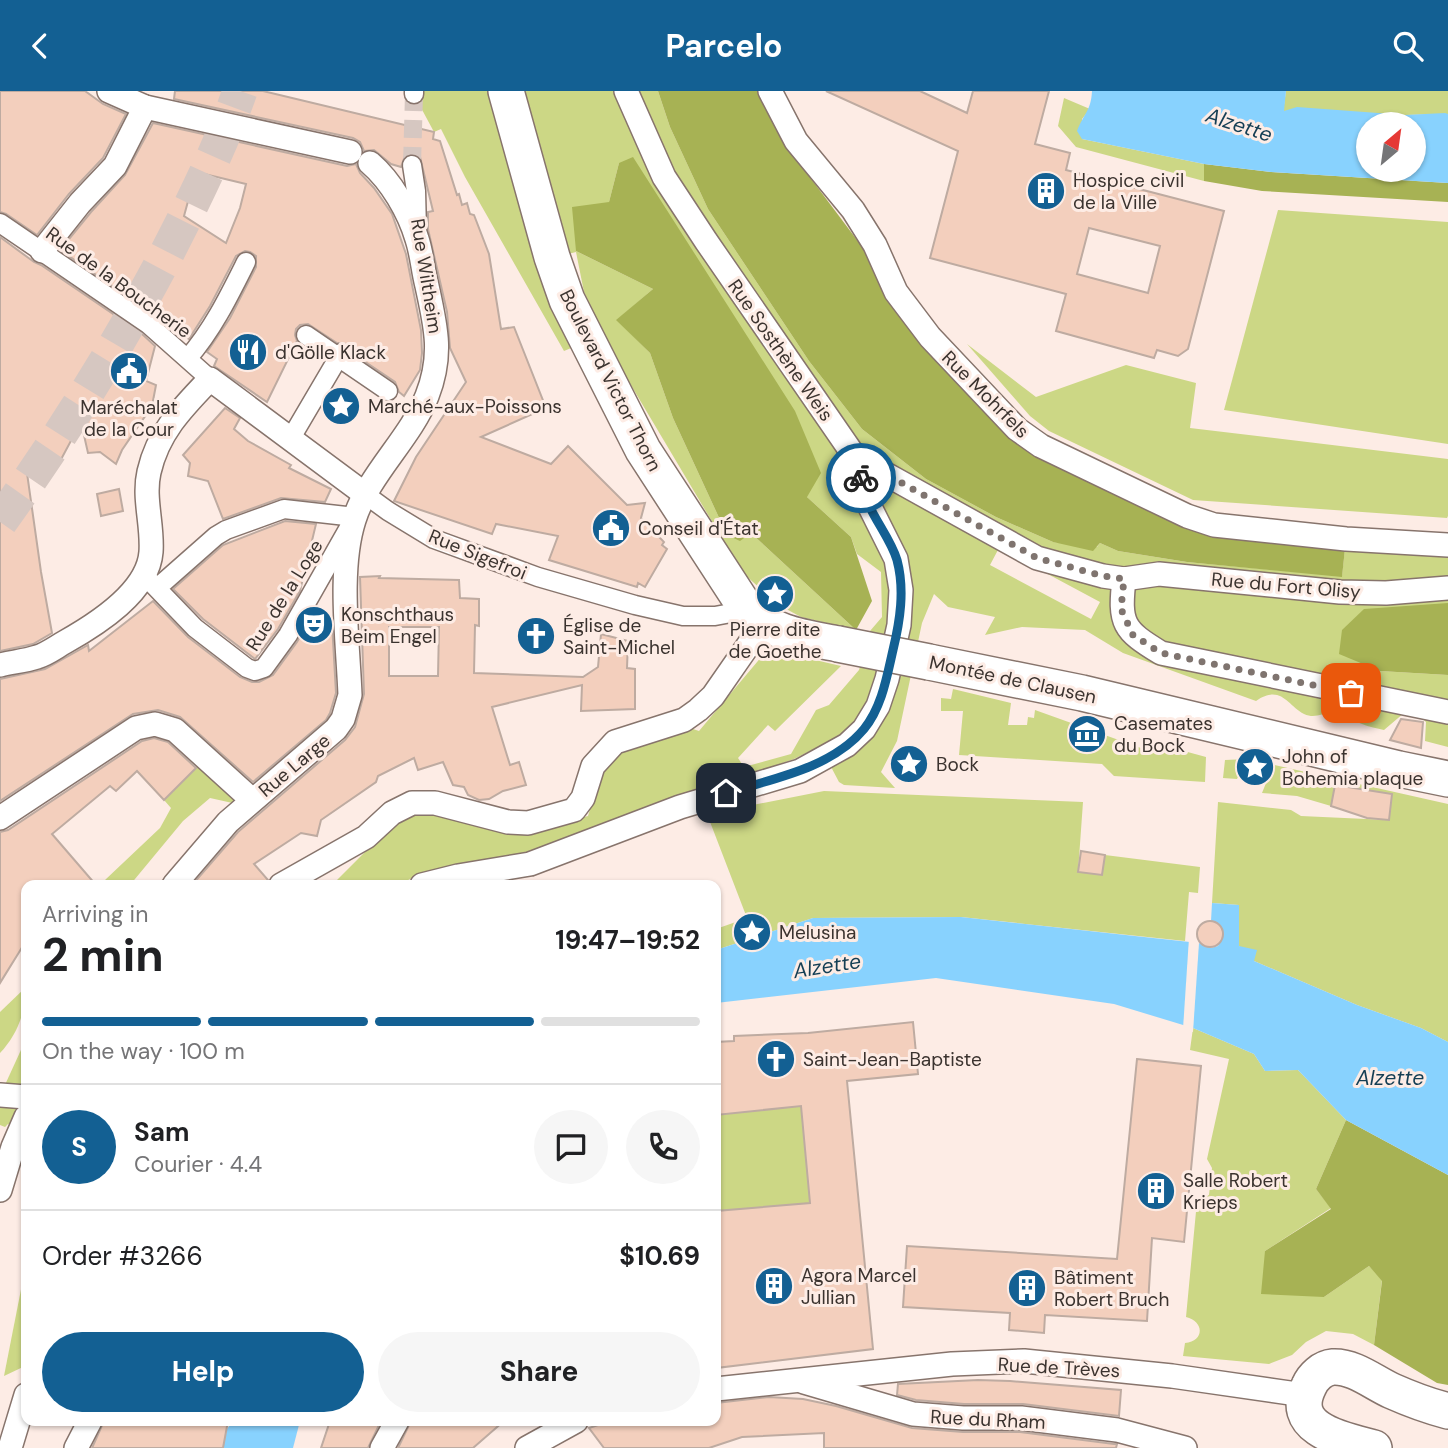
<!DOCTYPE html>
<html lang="en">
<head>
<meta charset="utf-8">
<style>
  :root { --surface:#fff; --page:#f6f6f6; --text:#202124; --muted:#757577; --line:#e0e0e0; --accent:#136093 }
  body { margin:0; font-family:"DM Sans",sans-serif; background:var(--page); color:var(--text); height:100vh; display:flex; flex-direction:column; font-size:26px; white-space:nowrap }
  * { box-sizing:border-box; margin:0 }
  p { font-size:23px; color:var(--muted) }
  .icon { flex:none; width:38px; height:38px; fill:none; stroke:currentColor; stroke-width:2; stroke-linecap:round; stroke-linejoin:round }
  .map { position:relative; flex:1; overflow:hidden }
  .panel { position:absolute; left:21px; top:789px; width:700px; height:546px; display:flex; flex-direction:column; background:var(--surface); border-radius:14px; box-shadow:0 2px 5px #0004 }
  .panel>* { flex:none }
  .needle { width:46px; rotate:29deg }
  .controls { position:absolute; left:1356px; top:21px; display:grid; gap:14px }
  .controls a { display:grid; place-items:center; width:70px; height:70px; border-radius:50%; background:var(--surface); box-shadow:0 2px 5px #0004; font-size:35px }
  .pin { position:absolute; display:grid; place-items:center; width:60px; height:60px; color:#fff; margin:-30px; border-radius:14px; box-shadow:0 4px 10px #0006 }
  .courier { position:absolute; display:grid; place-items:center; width:70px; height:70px; margin:-35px; border:5px solid #136093; border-radius:50%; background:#fff; color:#222; box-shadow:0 2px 9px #0007 }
  .summary em { font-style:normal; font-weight:700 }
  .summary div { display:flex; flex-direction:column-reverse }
  .summary { display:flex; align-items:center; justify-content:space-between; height:119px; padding:0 21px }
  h1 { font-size:46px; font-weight:700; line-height:52px }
  .bar { display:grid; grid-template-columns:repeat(4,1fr); gap:10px 7px; align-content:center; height:84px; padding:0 21px }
  .bar i { height:9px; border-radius:5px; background:var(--line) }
  .bar .on { background:var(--accent) }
  .bar p { grid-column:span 4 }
  .line { display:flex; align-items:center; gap:18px; padding:0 21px; border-top:2px solid var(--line) }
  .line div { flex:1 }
  .round { display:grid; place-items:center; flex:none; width:74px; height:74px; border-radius:37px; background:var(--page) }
  .primary-button { display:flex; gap:14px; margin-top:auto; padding:14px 21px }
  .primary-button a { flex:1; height:80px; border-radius:42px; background:var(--accent); color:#fff; font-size:28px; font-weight:700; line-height:80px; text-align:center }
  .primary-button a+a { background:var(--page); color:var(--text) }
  header { display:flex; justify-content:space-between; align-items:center; height:91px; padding:0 21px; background:var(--accent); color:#fff; font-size:32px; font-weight:700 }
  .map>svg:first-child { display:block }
  .green { fill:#ccd785; fill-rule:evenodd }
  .forest { fill:#a7b254 }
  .water { fill:#88d2fe; fill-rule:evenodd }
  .pier { fill:#fdece5 }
  .building { fill:#f3cfbd; stroke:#beaba1; stroke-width:2; fill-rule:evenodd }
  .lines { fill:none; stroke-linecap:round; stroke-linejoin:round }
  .pedestrian-tunnel { stroke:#d6c7c1; stroke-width:18; stroke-dasharray:18 9; stroke-linecap:butt }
  .primary-tunnel { stroke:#d6c7c1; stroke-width:35; stroke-dasharray:35 18; stroke-linecap:butt }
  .pedestrian-casing { stroke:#87746c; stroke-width:21 }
  .minor-casing { stroke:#87746c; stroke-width:26 }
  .primary-casing { stroke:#87746c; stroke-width:38 }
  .pedestrian { stroke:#fff; stroke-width:18 }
  .minor { stroke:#fff; stroke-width:23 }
  .primary { stroke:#fff; stroke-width:35 }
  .primary-bridge-casing { stroke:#87746c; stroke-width:38; stroke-linecap:butt }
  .primary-bridge { stroke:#fff; stroke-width:35 }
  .done { stroke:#7f746f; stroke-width:7; stroke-dasharray:0 12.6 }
  .route { stroke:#136093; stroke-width:9 }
  .labels { text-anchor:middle; stroke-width:6; stroke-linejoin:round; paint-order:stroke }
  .poi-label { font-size:19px; fill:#3b332f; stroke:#fdece5; text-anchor:start }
  .street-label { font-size:19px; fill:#3b332f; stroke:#fdece5 }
  .water-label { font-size:21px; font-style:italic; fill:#143e54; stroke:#fdece5 }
</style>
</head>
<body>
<header><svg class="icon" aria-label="back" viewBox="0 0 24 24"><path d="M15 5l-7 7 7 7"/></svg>Parcelo<svg class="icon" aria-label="search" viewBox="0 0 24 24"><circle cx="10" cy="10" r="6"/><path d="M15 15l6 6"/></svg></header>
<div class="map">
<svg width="1448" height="1357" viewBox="0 0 1448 1357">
  <rect width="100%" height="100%" fill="#fdece5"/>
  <g class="green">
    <path d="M412 0H658L670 36 708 118 809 270 862 338 926 388 996 426 1053 451 1097 456 1100 452 1118 460 1187 471 1342 485 1346 448 1448 454V512L1380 580 1448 584V656L1425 650 1426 631 1417 623 1404 622 1384 639C1377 637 1369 636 1362 633 1352 629 1343 622 1331 622 1322 622 1315 628 1304 623 1287 614 1281 593 1256 610L1123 562 1085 539 1022 536 985 544 995 526 948 516 934 503 922 532 897 650 881 681 895 697 844 694 839 691 820 655 794 668 519 765 423 781 399 794H332L397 729 431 721 519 744 588 725 602 678 621 658 687 636 699 640 768 558 841 575 775 640 768 634 738 667 744 676 791 663 816 619 829 614 859 579 870 540 882 526 881 481 857 463 851 446 807 406 619 72 609 111 576 160 653 198 617 229 650 262 673 327 727 444 751 442 856 539 801 526 777 513 742 481 619 274 584 201 576 161 552 167 588 250 564 260 465 86 441 38 434 41ZM999 457 1100 511 1091 528 990 474Z"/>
    <path d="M1286 0H1448V23L1405 24 1283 21Z"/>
    <path d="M1064 7 1090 18 1082 28V48L1204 73V90L1076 56 1058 35Z"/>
    <path d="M1278 119 1448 131V353L1224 319Z"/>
    <path d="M967 253 1036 306 1126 274 1196 292 1190 337 1448 368V425L1447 427 1193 409 1049 340 1030 325Z"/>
    <path d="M953 598 1011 612 1008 634H1027L1028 626 1034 627 1035 619 1141 657 1147 656 1151 651 1206 666 1205 691 1114 685 1102 673 959 664 963 620H941V607L951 608Z"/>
    <path d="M1248 668 1448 713V951L1421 937 1357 914 1254 870 1239 855V814L1212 812 1218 711 1291 719 1301 725 1388 729 1392 704 1335 694 1331 715 1297 705 1262 702 1266 692 1264 681 1243 676 1237 688 1223 687 1225 669Z"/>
    <path d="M201 672 241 709 237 713 210 707 183 730 130 794H112L105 789 160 737 171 717 164 709Z"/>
    <path d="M824 700 1083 711 1078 781 1102 784 1105 764 1200 776 1198 802 1189 801 1185 850 961 826 813 827 716 859V838L747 827 707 723Z"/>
    <path d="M26 896C26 921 17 944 0 962V921Z"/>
    <path d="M1193 937 1254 963 1265 980 1298 979 1346 1029 1316 1098 1331 1117 1265 1160 1324 1206 1369 1175 1382 1189 1374 1254 1353 1243 1326 1240 1306 1251 1292 1264 1269 1273 1183 1265 1185 1252C1205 1250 1204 1230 1186 1226L1197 1110 1209 1104 1212 1077 1207 1068 1229 968 1190 959Z"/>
    <path d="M26 948V996H4Z"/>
    <path d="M0 1013 26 1015V1041L8 1033 5 1036 0 1034Z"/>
    <path d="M801 1015 810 1112 716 1120V1024Z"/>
    <path d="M26 1173V1268L23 1276 4 1285Z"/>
  </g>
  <g class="forest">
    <path d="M658 0H758L785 53 896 201 1017 338 1187 425 1346 448 1342 486 1187 471 1118 460 1100 452 1093 460 1053 451 996 426 926 388 862 338 809 270 708 118 670 36Z"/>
    <path d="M633 66 795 320 821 382 807 406 851 446 872 510 856 539 751 442 740 450 727 444 673 327 650 262 616 229 653 198 576 160 572 116 609 111 619 72Z"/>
    <path d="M1204 73 1271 81 1448 92V111L1262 100 1204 90Z"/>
    <path d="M1448 512V584L1380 580 1339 563 1342 539 1364 518Z"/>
    <path d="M1346 1029 1448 1084V1294L1437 1292 1374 1254 1382 1190 1369 1175 1324 1206 1261 1203 1265 1160 1331 1118 1316 1098Z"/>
  </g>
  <g class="water">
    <path d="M1092 0H1286L1284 20 1297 16 1405 24 1445 22 1448 23V92L1271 81 1204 73 1082 48 1077 40C1084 22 1091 20 1092 0ZM1368 33H1414V79H1368Z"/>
    <path d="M1212 812 1239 814V855L1257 859 1254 870 1357 914 1421 937 1448 951V1084L1346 1029 1298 979 1265 980 1254 963 1193 937 1114 913 936 887 716 912V859L813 827 961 826 1199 852 1211 857 1218 855 1223 845 1219 834 1211 830Z"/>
    <path d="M233 1330H300L293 1357H223L227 1338Z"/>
  </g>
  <path class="pier" d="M1189 847 1197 848 1199 852 1193 941 1183 938Z"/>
  <g class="building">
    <path d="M0 0H85L103 13 126 23 103 67 69 103 37 144 6 123 0 121Z"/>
    <path d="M175 0H263L434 41 433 48 440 50 457 104 459 103 462 114 467 112 470 123 474 124 489 163 501 238 514 236 546 317 481 346 551 373 568 355 627 414 645 412 641 427 664 451 662 454 667 458 645 496 638 492 637 496 549 469 558 445 496 433 492 443 394 410 416 366 466 291 450 257 447 221 428 138V121L433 120 420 66 415 63 405 65 401 76 391 73 374 59 364 60 360 51 353 47 174 8Z"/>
    <path d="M826 0H920L967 22 973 0H1049L1035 53 1070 62 1066 79 1224 120 1188 258 1178 265 1157 259 1154 267 1056 240 1066 203 930 167 958 60ZM1089 137 1160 155 1148 202 1077 183Z"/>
    <path d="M153 32 347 75 356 73 360 82 374 97 392 123 406 163 421 239 422 262 420 279 404 305 399 301 395 291 352 262 347 253 337 252 308 233 300 234 296 238 295 244 297 250 267 311 214 275 217 268 207 261 230 227 256 176V165L250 161 245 160 236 165 210 215 189 248 60 159 91 121 125 84ZM196 81 246 93 240 117 226 152 184 125Z"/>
    <path d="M0 146 34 171 41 174 141 242 155 255 146 290 156 294 152 315 122 359 116 373 100 361 88 362 81 331 58 374 26 375 41 481 52 542 33 553 0 560Z"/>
    <path d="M225 317 240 327 234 338 248 350 291 374 289 377 331 398 325 411 281 407 223 428 208 390 188 385 190 372 183 364Z"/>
    <path d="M119 398 123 420 101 425 97 403Z"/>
    <path d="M285 430 316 433 300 500 278 538 255 568 203 528 173 498 223 454Z"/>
    <path d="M380 485 379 487 459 489 460 507 479 508V535L475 534 474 582 583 586 598 576 601 543 628 550 627 577 635 578V618L581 620 582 594 492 616 510 674 519 671 526 694 503 700 489 708 479 709 468 704 464 696 453 694 443 671 418 679 414 667 378 685 376 691 321 729 317 745 301 742 254 773 268 789 267 794H192L238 741 345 649 355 636 364 603 360 486ZM389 536H439L438 585H389Z"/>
    <path d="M153 510 188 546 240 586 252 591H259L273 584 297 551 314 521 332 532 336 602 330 622 326 629 253 691 180 626 158 619 133 623 0 710V588L45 578 88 554 89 560Z"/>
    <path d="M1401 628 1423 631 1421 657 1390 649Z"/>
    <path d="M154 647 168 651 196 677 164 709 137 680 116 700 110 695 52 743 96 794H26V850L0 892V741L8 739 142 650Z"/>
    <path d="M1335 694 1392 703 1389 729 1367 727 1331 715Z"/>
    <path d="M1081 760 1105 764 1102 784 1078 781Z"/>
    <circle cx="1210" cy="843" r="13"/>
    <path d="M913 931 918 983 847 990 873 1258 716 1277V1120L810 1112 801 1015 716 1024V951L734 950V945L808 942Z"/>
    <path d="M1137 968 1201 975 1184 1151 1152 1147 1147 1230 1045 1224 1044 1242 1009 1239 1010 1222 903 1216 907 1155 1117 1168Z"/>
    <path d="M978 1289 1010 1290 1121 1299 1119 1325 1023 1313H964L916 1309 897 1304 898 1293Z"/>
    <path d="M769 1306 803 1308 836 1315 912 1337 963 1341H1020L1114 1353H1117L1116 1357H824V1342L742 1346 709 1357H604L589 1337 610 1330H716V1312Z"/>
    <path d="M104 1330H228L223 1357H92Z"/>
    <path d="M330 1330H381L368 1357H321Z"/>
    <path d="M411 1330H504L473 1357H398Z"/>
  </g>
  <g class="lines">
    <path class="pedestrian-tunnel" d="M412 74 414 3"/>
    <path class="primary-tunnel" d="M0 431C61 346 117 257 166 164 193 111 220 57 240 0"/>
    <g class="pedestrian-casing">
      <g id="pedestrian">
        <path d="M414 3V0"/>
        <path d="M412 74 416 100 417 140"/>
        <path d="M0 132 148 233 210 288"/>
        <path d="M306 244 388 300"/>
        <path d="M188 267C213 238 229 205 246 171"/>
        <path d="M291 347 341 262"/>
        <path d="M366 404 388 420 434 448 538 486 635 514 683 525H715L747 519"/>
        <path d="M144 484 195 537 247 577 255 580 264 577 288 544 355 426 284 418 226 439 216 445 157 497"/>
      </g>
    </g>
    <g class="minor-casing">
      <g id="minor">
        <path d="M109 0 145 16 350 61"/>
        <path d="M770 0 796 50 853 119 875 154 896 201 930 246 1017 338 1041 355 1187 425 1214 434 1346 448 1448 454"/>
        <path d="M42 160 80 112 115 75 145 16"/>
        <path d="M855 366 1037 467 1103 485 1124 488 1159 483 1340 501 1386 502 1448 497"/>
        <path d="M1124 488C1119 533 1123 539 1161 562L1448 621"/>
        <path d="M0 574C12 571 25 570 37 566 47 563 56 556 65 551 97 533 148 501 151 461 153 434 143 407 149 381 158 341 183 316 210 288L366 404"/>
        <path d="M0 727 136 637 155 633 175 639 252 709"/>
        <path d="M174 794 228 731 336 638 343 628 350 604C348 551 338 479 354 429 368 384 410 348 427 305 443 264 436 236 427 195 423 180 422 163 417 148 409 121 391 90 370 72"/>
        <path d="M281 794 366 746 392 722 412 712H435L508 731 528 732 574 719 583 707 593 675 615 651 684 629 698 619 713 605 763 533"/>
        <path d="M422 794 458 785 530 773 680 716 800 680 847 654 864 638 878 615 887 588 899 534 901 499 896 468 867 410 855 366 706 150 664 86 626 0"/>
        <path d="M0 1004 26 1006"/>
        <path d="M0 1099 13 1056 26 1026"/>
        <path d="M804 1291 913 1323 963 1327H1021L1117 1339 1185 1357"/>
        <path d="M716 1298 952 1273 1024 1270 1172 1285 1304 1304"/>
        <path d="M10 1357 26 1304"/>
        <path d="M76 1357 90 1330"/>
        <path d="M382 1357 397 1330"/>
        <path d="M527 1357 576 1330"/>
      </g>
    </g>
    <g class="primary-casing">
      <g id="primary">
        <path d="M506 0 552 166 567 209 643 359 747 519C774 543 803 546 838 553"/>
        <path d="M929 571 1082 602 1399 678 1448 688"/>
        <path d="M1374 1357C1344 1349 1287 1339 1309 1295 1313 1286 1322 1277 1333 1276 1354 1275 1374 1292 1392 1300 1410 1308 1429 1315 1448 1320"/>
      </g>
    </g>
    <use href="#pedestrian" class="pedestrian"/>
    <use href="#minor" class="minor"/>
    <use href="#primary" class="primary"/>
    <g class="primary-bridge-casing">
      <path id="primary-bridge" d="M838 553 929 571"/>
    </g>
    <use href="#primary-bridge" class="primary-bridge"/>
  </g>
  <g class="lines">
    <path class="done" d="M861 387 855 366 1037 467 1103 485 1124 488 1121 518 1133 544 1161 562 1351 602"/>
    <path class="route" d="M726 702C772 688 832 677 864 638 882 616 887 585 893 559 900 530 905 499 897 469 891 449 876 431 868 412 864 404 863 395 861 387"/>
  </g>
  <defs>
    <g id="building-disc" transform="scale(2.0125)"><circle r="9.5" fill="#136093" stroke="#fdece5"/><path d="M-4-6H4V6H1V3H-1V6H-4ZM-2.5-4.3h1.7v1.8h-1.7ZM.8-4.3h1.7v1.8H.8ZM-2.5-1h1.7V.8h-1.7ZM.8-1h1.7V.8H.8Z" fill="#fff"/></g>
    <g id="restaurant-disc" transform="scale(2.0125)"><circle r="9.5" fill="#136093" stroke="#fdece5"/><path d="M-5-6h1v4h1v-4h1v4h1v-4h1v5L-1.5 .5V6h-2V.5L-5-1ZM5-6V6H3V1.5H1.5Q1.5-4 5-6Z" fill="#fff"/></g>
    <g id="civic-disc" transform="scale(2.0125)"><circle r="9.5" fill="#136093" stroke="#fdece5"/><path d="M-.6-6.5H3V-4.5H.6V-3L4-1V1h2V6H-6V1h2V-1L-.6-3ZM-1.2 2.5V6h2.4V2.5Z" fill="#fff"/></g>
    <g id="sight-disc" transform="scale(2.0125)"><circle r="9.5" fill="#136093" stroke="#fdece5"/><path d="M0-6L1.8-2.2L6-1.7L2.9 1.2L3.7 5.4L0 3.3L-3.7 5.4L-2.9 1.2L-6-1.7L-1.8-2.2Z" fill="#fff"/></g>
    <g id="theatre-disc" transform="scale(2.0125)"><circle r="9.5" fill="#136093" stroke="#fdece5"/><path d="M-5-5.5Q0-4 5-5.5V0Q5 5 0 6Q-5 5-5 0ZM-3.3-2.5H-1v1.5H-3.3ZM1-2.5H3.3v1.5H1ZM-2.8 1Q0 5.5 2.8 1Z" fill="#fff"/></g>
    <g id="church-disc" transform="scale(2.0125)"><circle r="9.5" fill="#136093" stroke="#fdece5"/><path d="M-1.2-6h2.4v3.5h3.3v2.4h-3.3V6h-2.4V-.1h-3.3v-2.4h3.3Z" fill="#fff"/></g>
    <g id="museum-disc" transform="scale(2.0125)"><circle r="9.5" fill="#136093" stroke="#fdece5"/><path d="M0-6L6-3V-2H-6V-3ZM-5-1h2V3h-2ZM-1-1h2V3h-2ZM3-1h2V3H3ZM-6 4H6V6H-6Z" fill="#fff"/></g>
  </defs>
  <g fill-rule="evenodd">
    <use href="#building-disc" x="1046" y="100"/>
    <use href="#restaurant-disc" x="248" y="261"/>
    <use href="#civic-disc" x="129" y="280"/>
    <use href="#sight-disc" x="341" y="315"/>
    <use href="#civic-disc" x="611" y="437"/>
    <use href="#sight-disc" x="775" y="503"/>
    <use href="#theatre-disc" x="314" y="534"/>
    <use href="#church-disc" x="536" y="545"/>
    <use href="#museum-disc" x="1087" y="643"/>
    <use href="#sight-disc" x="909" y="673"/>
    <use href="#sight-disc" x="1255" y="676"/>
    <use href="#sight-disc" x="752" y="841"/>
    <use href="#church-disc" x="776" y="968"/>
    <use href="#building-disc" x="1156" y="1100"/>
    <use href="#building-disc" x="774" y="1195"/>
    <use href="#building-disc" x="1027" y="1197"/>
  </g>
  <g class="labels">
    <g class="poi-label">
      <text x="1073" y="96">Hospice civil<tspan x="1073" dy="22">de la Ville</tspan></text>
      <text x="275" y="268">d'Gölle Klack</text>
      <text x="368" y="322">Marché-aux-Poissons</text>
      <text x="129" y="323" text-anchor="middle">Maréchalat<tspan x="129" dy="22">de la Cour</tspan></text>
      <text x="638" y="444">Conseil d'État</text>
      <text x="341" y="530">Konschthaus<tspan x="341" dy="22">Beim Engel</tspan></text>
      <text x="563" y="541">Église de<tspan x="563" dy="22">Saint-Michel</tspan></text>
      <text x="775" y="545" text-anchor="middle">Pierre dite<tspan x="775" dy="22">de Goethe</tspan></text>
      <text x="1114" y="639">Casemates<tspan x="1114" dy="22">du Bock</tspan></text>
      <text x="1282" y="672">John of<tspan x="1282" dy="22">Bohemia plaque</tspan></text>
      <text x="936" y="680">Bock</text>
      <text x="779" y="848">Melusina</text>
      <text x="803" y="975">Saint-Jean-Baptiste</text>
      <text x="1183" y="1096">Salle Robert<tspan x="1183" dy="22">Krieps</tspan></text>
      <text x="801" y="1191">Agora Marcel<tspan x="801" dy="22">Jullian</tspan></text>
      <text x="1054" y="1193">Bâtiment<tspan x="1054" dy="22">Robert Bruch</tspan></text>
    </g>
    <g class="street-label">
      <text transform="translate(427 185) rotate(81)" y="7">Rue Wiltheim</text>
      <text transform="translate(119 191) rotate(36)" y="7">Rue de la Boucherie</text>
      <text transform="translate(781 259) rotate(55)" y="7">Rue Sosthène Weis</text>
      <text transform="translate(611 289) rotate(63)" y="7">Boulevard Victor Thorn</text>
      <text transform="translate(986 303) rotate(45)" y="7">Rue Mohrfels</text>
      <text transform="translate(478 463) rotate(22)" y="7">Rue Sigefroi</text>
      <text transform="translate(1286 494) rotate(5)" y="7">Rue du Fort Olisy</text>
      <text transform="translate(284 504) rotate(-58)" y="7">Rue de la Loge</text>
      <text transform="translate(1013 588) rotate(12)" y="7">Montée de Clausen</text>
      <text transform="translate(294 674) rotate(-40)" y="7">Rue Large</text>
      <text transform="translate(1059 1276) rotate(3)" y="7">Rue de Trèves</text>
      <text transform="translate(988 1328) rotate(3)" y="7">Rue du Rham</text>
    </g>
    <g class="water-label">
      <text transform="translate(1239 34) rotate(18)" y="7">Alzette</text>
      <text transform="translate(827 875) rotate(-9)" y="7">Alzette</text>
      <text x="1390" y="994">Alzette</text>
    </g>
  </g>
</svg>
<div class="controls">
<a><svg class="needle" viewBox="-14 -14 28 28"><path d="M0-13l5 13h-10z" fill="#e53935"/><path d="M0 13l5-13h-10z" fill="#757577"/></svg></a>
</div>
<div class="pin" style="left:1351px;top:602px;background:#ea580c"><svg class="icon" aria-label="bag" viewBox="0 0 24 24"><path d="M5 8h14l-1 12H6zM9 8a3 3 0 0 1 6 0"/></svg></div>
<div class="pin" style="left:726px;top:702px;background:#1f2937"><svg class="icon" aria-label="home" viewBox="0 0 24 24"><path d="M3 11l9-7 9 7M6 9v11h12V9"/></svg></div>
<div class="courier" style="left:861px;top:387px"><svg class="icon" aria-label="bike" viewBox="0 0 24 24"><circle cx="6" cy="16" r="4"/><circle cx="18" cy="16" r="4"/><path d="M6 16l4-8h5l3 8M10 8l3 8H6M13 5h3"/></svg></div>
<section class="panel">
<div class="summary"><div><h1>2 min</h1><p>Arriving in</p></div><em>19:47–19:52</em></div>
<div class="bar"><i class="on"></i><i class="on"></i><i class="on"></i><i></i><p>On the way · 100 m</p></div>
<div class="line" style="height:126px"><b class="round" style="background:var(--accent);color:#fff">S</b><div><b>Sam</b><p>Courier · 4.4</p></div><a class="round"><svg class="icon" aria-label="chat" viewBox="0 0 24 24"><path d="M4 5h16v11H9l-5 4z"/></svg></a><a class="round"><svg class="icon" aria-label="phone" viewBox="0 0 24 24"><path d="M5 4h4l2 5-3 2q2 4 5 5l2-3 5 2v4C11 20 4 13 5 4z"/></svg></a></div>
<div class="line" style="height:91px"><div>Order #3266</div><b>$10.69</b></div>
<div class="primary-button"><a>Help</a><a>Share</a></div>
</section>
</div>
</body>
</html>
